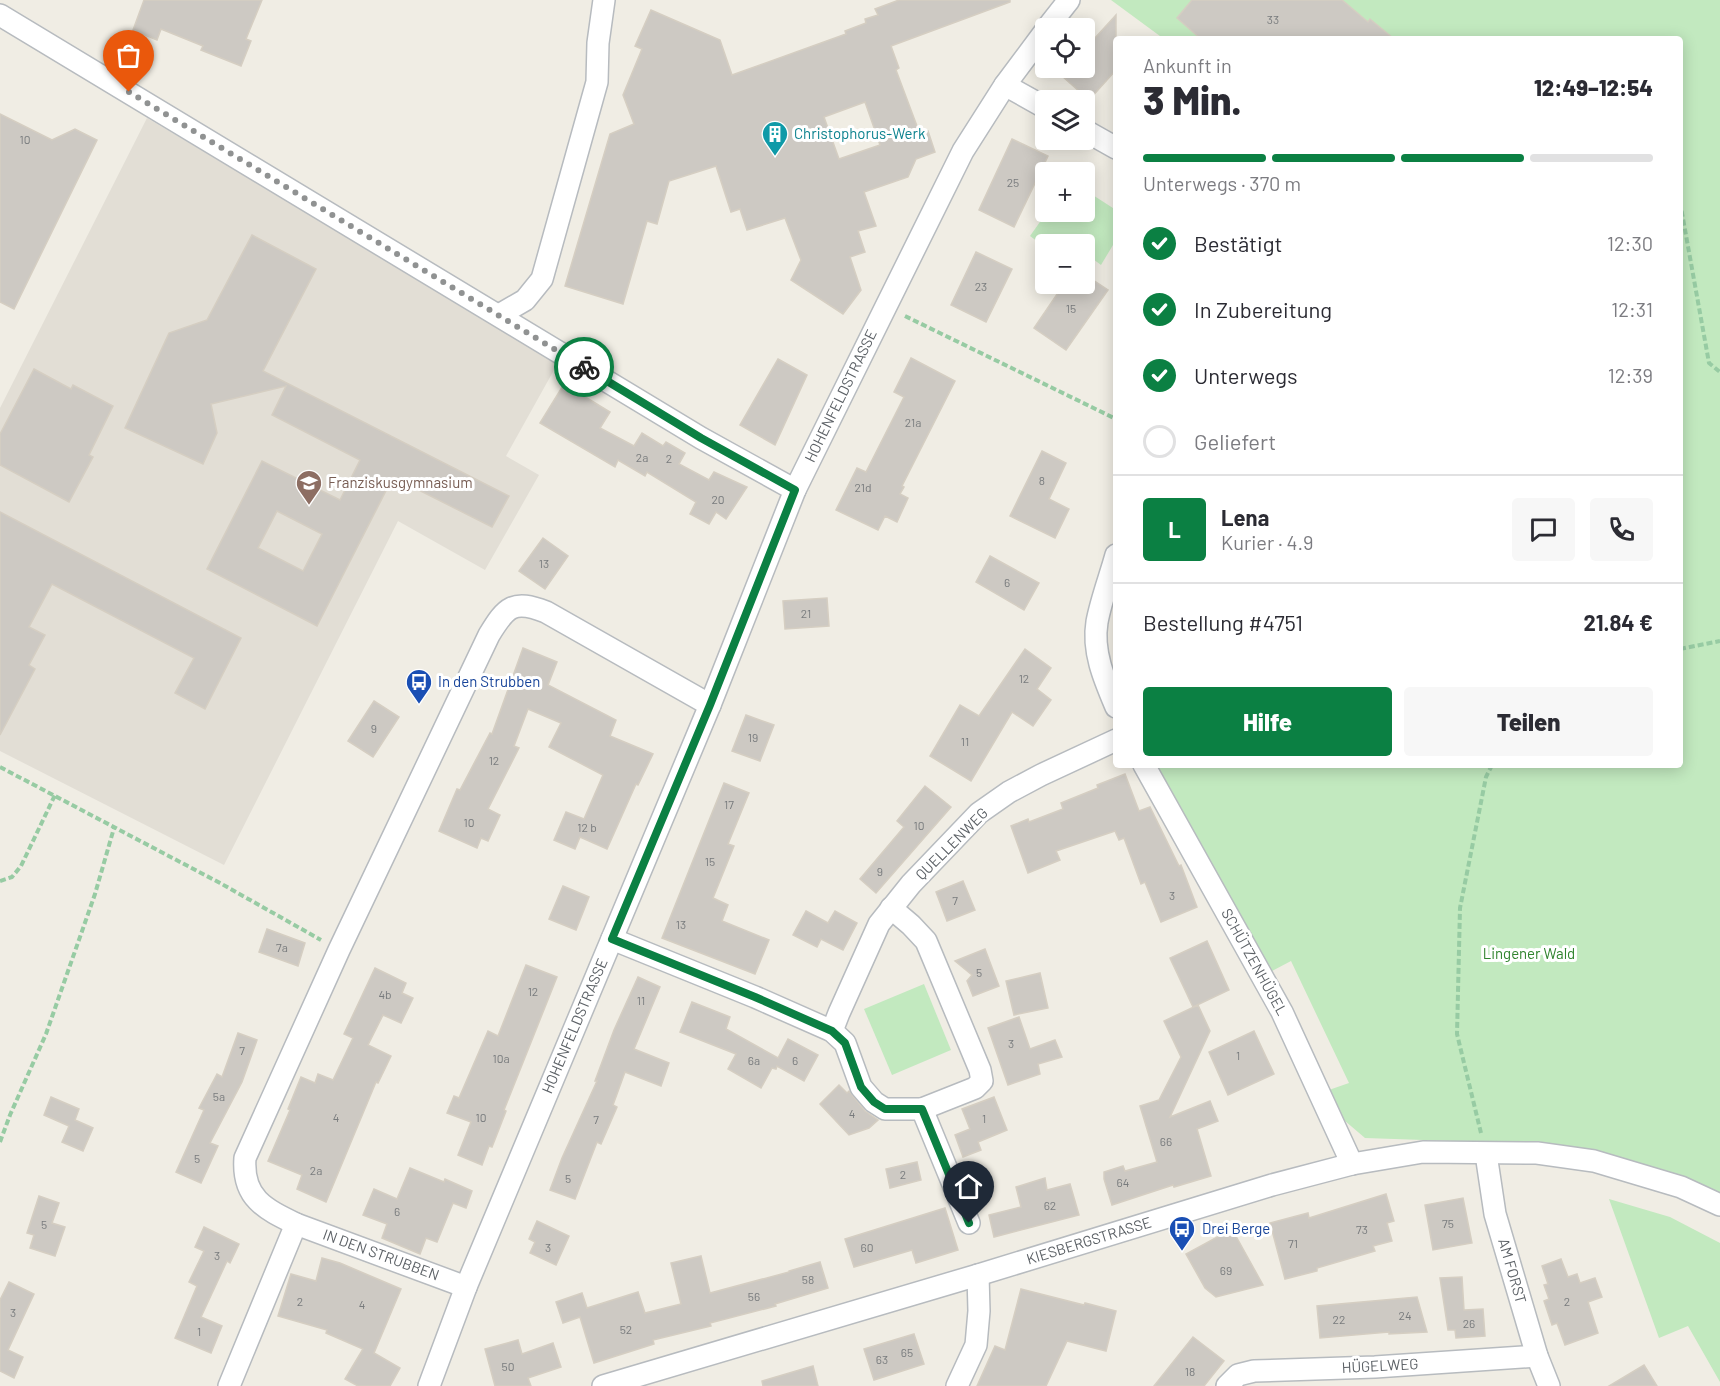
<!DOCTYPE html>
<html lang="de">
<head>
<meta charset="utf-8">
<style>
  :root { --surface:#fff; --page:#f7f7f7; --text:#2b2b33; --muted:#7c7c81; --line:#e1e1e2; --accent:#0b8043 }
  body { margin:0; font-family:Barlow,sans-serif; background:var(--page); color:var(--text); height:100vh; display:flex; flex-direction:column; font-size:22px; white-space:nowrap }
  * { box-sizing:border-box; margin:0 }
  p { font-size:20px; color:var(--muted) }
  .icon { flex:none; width:33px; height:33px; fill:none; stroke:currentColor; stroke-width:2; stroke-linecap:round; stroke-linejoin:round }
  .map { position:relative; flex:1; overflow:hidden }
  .drawer { position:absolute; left:1113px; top:36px; width:570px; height:732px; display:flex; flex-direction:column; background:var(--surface); border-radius:6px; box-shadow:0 3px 15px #0003 }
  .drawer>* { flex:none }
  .fabs { position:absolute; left:1035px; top:18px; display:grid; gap:12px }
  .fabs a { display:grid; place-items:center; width:60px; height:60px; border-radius:6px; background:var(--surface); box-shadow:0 3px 15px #0003; font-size:30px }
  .pin { position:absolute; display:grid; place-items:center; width:51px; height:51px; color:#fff; margin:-62px -26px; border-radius:50% 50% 50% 0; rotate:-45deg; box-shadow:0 0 6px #0007 }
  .pin .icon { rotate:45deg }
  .courier { position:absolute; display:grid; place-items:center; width:60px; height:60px; margin:-30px; border:4px solid #0b8043; border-radius:50%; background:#fff; color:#222; box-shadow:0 2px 8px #0007 }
  .summary em { font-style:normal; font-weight:800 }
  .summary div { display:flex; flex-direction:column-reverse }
  .summary { display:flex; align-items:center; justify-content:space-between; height:102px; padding:0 30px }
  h1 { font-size:39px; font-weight:800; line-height:45px }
  .bar { display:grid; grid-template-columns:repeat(4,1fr); gap:9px 6px; align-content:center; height:72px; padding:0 30px }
  .bar i { height:8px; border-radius:4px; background:var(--line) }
  .bar .active { background:var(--accent) }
  .bar p { grid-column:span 4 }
  .line { display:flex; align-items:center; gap:15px; padding:0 30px; border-top:2px solid var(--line) }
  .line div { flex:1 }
  .round { display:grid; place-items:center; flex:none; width:63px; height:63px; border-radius:6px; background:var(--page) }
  ol { padding:0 30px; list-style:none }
  li { display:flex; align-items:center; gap:18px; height:66px }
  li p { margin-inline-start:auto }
  li .icon { padding:6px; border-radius:50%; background:var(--accent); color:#fff; stroke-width:4 }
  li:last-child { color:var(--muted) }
  li i { width:33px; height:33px; border:3px solid var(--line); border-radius:50% }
  .cta { display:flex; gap:12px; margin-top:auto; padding:12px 30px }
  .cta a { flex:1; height:69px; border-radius:6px; background:var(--accent); color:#fff; font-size:24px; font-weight:800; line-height:69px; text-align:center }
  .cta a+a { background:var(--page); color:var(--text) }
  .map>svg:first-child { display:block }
  .education { fill:#e2ded5 }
  .green { fill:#c2e9bf }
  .building { fill:#cdc9c3; stroke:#d5cec2; stroke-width:1.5; fill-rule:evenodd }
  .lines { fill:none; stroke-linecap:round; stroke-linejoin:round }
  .minor-casing { stroke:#b7bbbf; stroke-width:24 }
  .path { stroke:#97cba3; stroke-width:4; stroke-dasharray:6 3; stroke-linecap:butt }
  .minor { stroke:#fff; stroke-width:21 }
  .done { stroke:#909292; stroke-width:6; stroke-dasharray:0 10.8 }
  .route { stroke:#0b8043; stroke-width:8 }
  .labels { text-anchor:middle; stroke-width:6; stroke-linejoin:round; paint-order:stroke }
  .number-label { font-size:12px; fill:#787b7d }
  .culture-label { font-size:15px; fill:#0d838f; stroke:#fff; text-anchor:start }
  .street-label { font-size:15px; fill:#5c6166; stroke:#fff }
  .education-label { font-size:15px; fill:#785e54; stroke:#fff; text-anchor:start }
  .transit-label { font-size:15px; fill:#164399; stroke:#fff; text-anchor:start }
  .park-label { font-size:15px; fill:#30842e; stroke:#fff }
</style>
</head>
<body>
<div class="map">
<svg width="1720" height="1386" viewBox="0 0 1720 1386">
  <rect width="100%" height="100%" fill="#f0ede4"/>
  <path class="education" d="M147 118 559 361 506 456 539 475 485 570 398 521 224 865 0 751V408Z"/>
  <g class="green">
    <path d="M1111 0H1720V1202L1540 1144 1365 1138 1338 1115 1326 1091 1349 1083 1291 961 1272 971 1148 765H1680V39H1164Z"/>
    <path d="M1085 190 1116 210V240L1101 265 1085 253 1084 244H1046L1045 247 1030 236 1047 212H1084Z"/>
    <path d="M924 984 951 1050 892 1075 864 1009Z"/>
    <path d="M1609 1199 1670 1217 1720 1243V1382L1688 1326 1659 1338Z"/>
  </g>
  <g class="building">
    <path d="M144 0H262L246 39 251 41 241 66 201 50 203 46 161 29 157 40 133 30Z"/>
    <path d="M899 0H1010V2L891 46 899 68 896 70 920 134 928 131 935 152 916 159 908 177 864 192 876 226 858 231 865 252 850 257 861 290 843 314 791 280 801 260 785 218 747 230 740 209 731 212 716 166 669 181 657 224 647 221 623 304 565 286 610 134 634 124 623 95 642 49 635 46 651 10 720 40 732 75 846 34 845 31 866 23 865 19 878 15 875 9ZM865 102 880 145 839 159 824 117Z"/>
    <path d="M1192 0H1342L1368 22 1370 19 1394 39H1201L1177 18Z"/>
    <path d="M1116 15V70L1089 100 1053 68H1084V50Z"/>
    <path d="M0 114 52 140 75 129 97 140 14 309 0 302Z"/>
    <path d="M1012 139 1048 156 1014 227 979 210Z"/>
    <path d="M252 235 316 269 263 371 509 496 492 527 393 477 317 626 207 569 262 461 340 500 360 460 272 415 286 386 211 404 217 433 203 464 125 428 169 333 207 320ZM277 511 322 534 303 571 258 548Z"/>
    <path d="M976 252 1012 269 986 322 951 305Z"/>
    <path d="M1084 274 1108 290 1066 350 1034 328 1064 284H1084Z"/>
    <path d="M911 358 955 381 902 486 904 487 900 494 908 498 897 522 885 516 878 530 836 510 857 468 866 472 904 397 894 392Z"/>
    <path d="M778 359 807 375 775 445 740 425Z"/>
    <path d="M34 369 71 389 73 385 113 406 89 455 93 457 69 502 0 465V434Z"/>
    <path d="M564 384 610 412 600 428 634 446 642 433 663 446 666 442 685 453 679 464 709 480 714 472 747 487 726 519 716 512 709 524 690 514 696 502 647 472 645 476 618 460 615 467 540 423Z"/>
    <path d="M1042 451 1066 463 1049 499 1069 509 1055 538 1010 516Z"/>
    <path d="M0 512 241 638 205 709 175 693 194 658 52 584 29 627 45 635 29 665 35 669 0 735Z"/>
    <path d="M543 538 568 556 545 589 519 571Z"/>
    <path d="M990 556 1039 583 1024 610 976 582Z"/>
    <path d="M827 598 829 626 785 629 783 601Z"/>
    <path d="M523 648 557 662 548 685 616 720 610 736 653 754 638 785 636 784 607 849 580 837 575 849 554 840 566 812 584 819 603 775 549 747 561 723 528 709 514 746 519 748 488 809 500 815 488 841 481 838 477 848 439 831 457 789 460 790 490 733 492 734Z"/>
    <path d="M1025 649 1051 668 1037 689 1051 700 1033 726 1012 712 971 781 930 756 960 705 979 716Z"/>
    <path d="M374 701 399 717 373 757 348 741Z"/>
    <path d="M746 715 774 725 760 761 732 751Z"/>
    <path d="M1125 774 1139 811 1150 807 1179 866 1181 865 1197 907 1161 922 1145 882 1141 884 1124 838 1119 840 1115 831 1056 851 1060 860 1028 873 1011 826 1028 819 1029 822 1063 809 1061 803 1098 788 1097 785Z"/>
    <path d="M724 783 749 793 728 844 734 846 713 898 728 905 722 921 769 940 755 974 662 938Z"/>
    <path d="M925 786 951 807 876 893 860 879 904 827 897 821Z"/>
    <path d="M963 881 975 910 947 921 936 892Z"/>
    <path d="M563 886 589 897 576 930 549 919Z"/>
    <path d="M806 911 828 923 835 911 857 923 843 950 821 939 817 947 793 935Z"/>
    <path d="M267 929 305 943 298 966 259 952Z"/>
    <path d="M1207 941 1229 990 1193 1007 1170 958Z"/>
    <path d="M985 949 999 986 973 996 967 981 972 975 955 961Z"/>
    <path d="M526 965 557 977 504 1110 506 1111 492 1147 489 1146 482 1165 458 1155 471 1122 447 1113 454 1096 459 1098 488 1031 498 1036Z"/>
    <path d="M375 968 406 983 402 993 413 998 401 1023 383 1015 368 1045 391 1056 378 1083 376 1082 326 1202 297 1189 302 1175 268 1161 290 1110 288 1109 301 1077 315 1083 318 1074 333 1080 353 1038 344 1034Z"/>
    <path d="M1040 973 1048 1008 1014 1015 1006 981Z"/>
    <path d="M638 977 660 987 634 1049 669 1063 661 1086 625 1072 613 1105 617 1107 601 1144 597 1142 575 1199 550 1190 562 1158 597 1081H595L614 1030Z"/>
    <path d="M692 1002 730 1017 726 1029 778 1058 788 1039 818 1055 804 1081 777 1066 776 1069 772 1068 761 1088 728 1069 736 1054 680 1032Z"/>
    <path d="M1198 1005 1210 1031 1170 1117 1210 1101 1218 1121 1197 1129 1211 1176 1174 1187 1173 1185 1112 1205 1104 1179V1172L1123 1166 1125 1171 1157 1162 1140 1106 1159 1100 1181 1057 1164 1021Z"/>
    <path d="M1019 1017 1030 1049 1055 1040 1062 1057 1038 1064 1040 1074 1008 1085 988 1028Z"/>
    <path d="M1254 1031 1274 1074 1228 1095 1209 1052Z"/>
    <path d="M238 1033 257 1040 242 1082 210 1143 218 1146 201 1183 176 1172 204 1110 199 1108 217 1074 222 1077Z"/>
    <path d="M839 1085 847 1093 849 1091 865 1111 878 1120 869 1128 849 1135 820 1104Z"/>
    <path d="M51 1097 79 1109 75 1120 93 1128 83 1151 62 1142 69 1126 44 1115Z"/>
    <path d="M994 1097 1007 1130 978 1142 981 1150 963 1157 955 1135 970 1129 962 1109Z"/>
    <path d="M917 1162 921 1180 890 1188 886 1169Z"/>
    <path d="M410 1168 444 1182 445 1179 472 1191 466 1208 453 1203 437 1242 426 1238 420 1254 382 1238 387 1224 363 1215 374 1189 397 1199Z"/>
    <path d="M1045 1178 1047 1190 1070 1184 1079 1215 994 1237 989 1215 1021 1207 1016 1187Z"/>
    <path d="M1386 1194 1394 1221 1387 1223 1392 1241 1373 1246 1375 1251 1317 1268V1271L1285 1279 1270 1223 1308 1213 1309 1218Z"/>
    <path d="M39 1196 59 1203 52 1223 65 1227 55 1256 30 1248 34 1235 27 1233Z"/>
    <path d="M1463 1198 1472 1243 1433 1250 1425 1205Z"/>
    <path d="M945 1208 958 1250 916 1263 912 1250 854 1267 845 1239Z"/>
    <path d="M537 1221 569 1236 556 1265 530 1253 535 1242 529 1239Z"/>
    <path d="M204 1227 239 1244 230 1263 227 1261 201 1317 222 1326 211 1353 175 1338 197 1286 189 1282 204 1251 195 1247Z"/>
    <path d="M1232 1229 1263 1285 1216 1297 1205 1288 1186 1254Z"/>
    <path d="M701 1256 710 1293 789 1272V1271L820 1262 828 1288 775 1304 776 1306 710 1323 711 1326 653 1340 654 1344 594 1363 580 1317 563 1323 556 1302 582 1293 587 1308 638 1292 645 1313 681 1304 671 1263Z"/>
    <path d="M322 1258 340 1263 401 1289 374 1353 400 1368 390 1386H358L345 1379 363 1349 326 1333 327 1330 278 1316 291 1274 316 1281Z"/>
    <path d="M1561 1259 1568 1277 1577 1274 1580 1283 1595 1278 1602 1297 1588 1302 1598 1333 1565 1345 1557 1323 1552 1325 1544 1301 1549 1299 1544 1285 1548 1284 1542 1266Z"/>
    <path d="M1462 1277 1464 1310 1483 1309 1485 1336 1456 1338 1455 1330H1448L1440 1278Z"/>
    <path d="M9 1282 34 1294 8 1350 23 1357 14 1378 0 1371V1300Z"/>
    <path d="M1021 1289 1084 1305 1085 1303 1116 1311 1106 1351 1067 1341 1046 1386H977L995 1346 1005 1350Z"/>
    <path d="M1417 1297 1427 1332 1389 1334V1332L1320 1338 1317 1306Z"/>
    <path d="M914 1334 924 1364 874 1380 864 1349Z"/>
    <path d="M1193 1337 1224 1361 1204 1386H1154Z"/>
    <path d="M518 1340 522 1354 553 1343 561 1367 528 1378 531 1386H495L485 1349Z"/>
    <path d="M1644 1365 1657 1386H1609Z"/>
    <path d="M813 1366 818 1386H763L762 1381Z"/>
  </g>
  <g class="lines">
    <g class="minor-casing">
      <g id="minor">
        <path d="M0 15 701 438 795 490"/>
        <path d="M1047 28 1069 0"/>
        <path d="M1005 85 1046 108"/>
        <path d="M1084 130 1116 148"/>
        <path d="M499 315 525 300 542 279 597 82 598 43 604 0"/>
        <path d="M1116 555C1110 577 1101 600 1097 622 1092 652 1105 681 1116 707"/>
        <path d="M1144 765 1282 1012 1352 1164"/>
        <path d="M891 908 911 925 926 941 980 1070 982 1081 975 1088 922 1109"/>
        <path d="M612 939 755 997 832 1031 845 1043 861 1087 874 1102 885 1109H922L969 1223"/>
        <path d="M832 1031 839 1013 879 924 911 884 979 813 1009 792 1041 775 1116 740"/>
        <path d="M1486 1154 1495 1214 1537 1356 1549 1386"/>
        <path d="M466 1287 296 1224C265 1209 242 1198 245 1158L339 950 489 635C506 607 513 599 546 612L710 705"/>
        <path d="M229 1386 296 1224"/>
        <path d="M429 1386 466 1287 710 705 795 490 963 151 1005 85 1046 30"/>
        <path d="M603 1386 978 1275 1272 1185 1352 1164 1423 1152 1537 1153 1594 1161 1681 1187 1720 1205"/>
        <path d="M957 1386 976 1345 979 1311 978 1275"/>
        <path d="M1227 1386 1238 1375 1254 1371 1375 1367 1537 1356"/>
      </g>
    </g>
    <g class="path">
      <path d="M1680 202 1709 363 1720 372"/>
      <path d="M905 316 1116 419"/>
      <path d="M1680 649 1720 641"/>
      <path d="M0 767 220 883 321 940"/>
      <path d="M0 881 12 877 21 866 55 795"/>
      <path d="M1481 1133 1457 1034 1460 908 1486 777 1492 765"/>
      <path d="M0 1142 10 1115 46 1034 95 894 114 828"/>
    </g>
    <use href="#minor" class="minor"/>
  </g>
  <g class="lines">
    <path class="done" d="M129 92 584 367"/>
    <path class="route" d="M584 367 701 438 795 490 710 705 612 939 755 997 832 1031 845 1043 861 1087 874 1102 885 1109H922L969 1223"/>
  </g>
  <defs>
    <g id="building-pin" transform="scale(1.35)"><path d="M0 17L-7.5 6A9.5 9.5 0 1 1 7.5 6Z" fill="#0f9aa8" stroke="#fff"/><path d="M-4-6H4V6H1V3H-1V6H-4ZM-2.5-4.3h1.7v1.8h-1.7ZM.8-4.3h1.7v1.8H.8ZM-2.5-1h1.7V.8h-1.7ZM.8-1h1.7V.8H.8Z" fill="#fff"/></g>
    <g id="school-pin" transform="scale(1.35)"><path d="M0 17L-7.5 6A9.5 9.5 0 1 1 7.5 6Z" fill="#8d6e63" stroke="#fff"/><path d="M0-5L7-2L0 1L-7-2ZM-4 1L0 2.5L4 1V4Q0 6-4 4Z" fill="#fff"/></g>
    <g id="bus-pin" transform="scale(1.35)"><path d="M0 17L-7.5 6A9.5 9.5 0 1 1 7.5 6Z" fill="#1a4fb4" stroke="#fff"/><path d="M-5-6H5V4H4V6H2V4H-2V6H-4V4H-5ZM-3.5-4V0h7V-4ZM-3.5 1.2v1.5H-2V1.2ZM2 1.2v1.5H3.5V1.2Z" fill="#fff"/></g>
  </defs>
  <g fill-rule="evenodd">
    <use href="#building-pin" x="775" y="134"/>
    <use href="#school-pin" x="309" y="483"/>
    <use href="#bus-pin" x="419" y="682"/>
    <use href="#bus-pin" x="1182" y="1229"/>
  </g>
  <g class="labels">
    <g class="number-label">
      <text x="1273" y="24">33</text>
      <text x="25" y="144">10</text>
      <text x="1013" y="187">25</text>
      <text x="981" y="291">23</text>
      <text x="1071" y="313">15</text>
      <text x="913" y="427">21a</text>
      <text x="642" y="462">2a</text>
      <text x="669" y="463">2</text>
      <text x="1042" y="485">8</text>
      <text x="863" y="492">21d</text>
      <text x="718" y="504">20</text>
      <text x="544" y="568">13</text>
      <text x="1007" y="587">6</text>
      <text x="806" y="618">21</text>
      <text x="1024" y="683">12</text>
      <text x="374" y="733">9</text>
      <text x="753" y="742">19</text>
      <text x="965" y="746">11</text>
      <text x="494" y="765">12</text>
      <text x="729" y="809">17</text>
      <text x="469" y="827">10</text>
      <text x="919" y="830">10</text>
      <text x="587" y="832">12 b</text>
      <text x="710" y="866">15</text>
      <text x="880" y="876">9</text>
      <text x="1172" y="900">3</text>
      <text x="955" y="905">7</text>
      <text x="681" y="929">13</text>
      <text x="282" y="952">7a</text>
      <text x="979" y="977">5</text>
      <text x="533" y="996">12</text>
      <text x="385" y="999">4b</text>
      <text x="641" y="1005">11</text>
      <text x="1011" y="1048">3</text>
      <text x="242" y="1055">7</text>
      <text x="1238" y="1060">1</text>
      <text x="501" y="1063">10a</text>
      <text x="754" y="1065">6a</text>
      <text x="795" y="1065">6</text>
      <text x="219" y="1101">5a</text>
      <text x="852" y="1118">4</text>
      <text x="336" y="1122">4</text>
      <text x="481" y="1122">10</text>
      <text x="984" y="1123">1</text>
      <text x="596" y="1124">7</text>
      <text x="1166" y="1146">66</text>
      <text x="197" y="1163">5</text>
      <text x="316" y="1175">2a</text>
      <text x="903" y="1179">2</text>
      <text x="568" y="1183">5</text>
      <text x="1123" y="1187">64</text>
      <text x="1050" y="1210">62</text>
      <text x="397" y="1216">6</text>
      <text x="1448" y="1228">75</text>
      <text x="44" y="1229">5</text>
      <text x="1362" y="1234">73</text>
      <text x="1293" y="1248">71</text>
      <text x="548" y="1252">3</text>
      <text x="867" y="1252">60</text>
      <text x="217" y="1260">3</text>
      <text x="1226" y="1275">69</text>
      <text x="808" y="1284">58</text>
      <text x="754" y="1301">56</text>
      <text x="300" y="1306">2</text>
      <text x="1567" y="1306">2</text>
      <text x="362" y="1309">4</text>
      <text x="13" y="1317">3</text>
      <text x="1405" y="1320">24</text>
      <text x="1339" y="1324">22</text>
      <text x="1469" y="1328">26</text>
      <text x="626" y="1334">52</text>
      <text x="199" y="1336">1</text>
      <text x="907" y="1357">65</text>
      <text x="882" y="1364">63</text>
      <text x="508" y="1371">50</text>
      <text x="1190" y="1376">18</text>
    </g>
    <g class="culture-label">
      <text x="794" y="139">Christophorus-Werk</text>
    </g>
    <g class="street-label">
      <text transform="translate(841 396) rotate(-64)" y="5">HOHENFELDSTRASSE</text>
      <text transform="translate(952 844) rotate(-45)" y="5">QUELLENWEG</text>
      <text transform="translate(1254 962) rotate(61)" y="5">SCHÜTZENHÜGEL</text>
      <text transform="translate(575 1026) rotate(-67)" y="5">HOHENFELDSTRASSE</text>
      <text transform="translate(1089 1241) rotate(-17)" y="5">KIESBERGSTRASSE</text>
      <text transform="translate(381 1255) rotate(20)" y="5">IN DEN STRUBBEN</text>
      <text transform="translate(1512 1271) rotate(74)" y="5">AM FORST</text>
      <text transform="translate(1380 1366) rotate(-3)" y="5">HÜGELWEG</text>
    </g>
    <g class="education-label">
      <text x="328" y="488">Franziskusgymnasium</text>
    </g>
    <g class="transit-label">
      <text x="438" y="687">In den Strubben</text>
      <text x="1202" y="1234">Drei Berge</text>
    </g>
    <g class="park-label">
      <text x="1529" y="959">Lingener Wald</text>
    </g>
  </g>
</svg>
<div class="fabs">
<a><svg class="icon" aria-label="locate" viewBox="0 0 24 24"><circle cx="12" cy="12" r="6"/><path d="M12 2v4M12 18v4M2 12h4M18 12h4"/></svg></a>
<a><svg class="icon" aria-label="layers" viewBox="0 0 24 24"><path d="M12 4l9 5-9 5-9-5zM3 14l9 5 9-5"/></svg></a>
<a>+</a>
<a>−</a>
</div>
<div class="pin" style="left:129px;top:92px;background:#ea580c"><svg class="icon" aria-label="bag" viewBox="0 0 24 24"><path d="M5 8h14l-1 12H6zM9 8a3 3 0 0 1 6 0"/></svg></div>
<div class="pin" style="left:969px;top:1223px;background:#1f2937"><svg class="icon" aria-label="home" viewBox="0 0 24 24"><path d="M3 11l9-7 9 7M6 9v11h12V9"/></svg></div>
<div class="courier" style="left:584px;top:367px"><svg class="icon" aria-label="bike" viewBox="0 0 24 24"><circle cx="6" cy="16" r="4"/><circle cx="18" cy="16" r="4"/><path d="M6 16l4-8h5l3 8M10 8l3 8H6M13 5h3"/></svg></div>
<section class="drawer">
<div class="summary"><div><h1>3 Min.</h1><p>Ankunft in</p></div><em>12:49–12:54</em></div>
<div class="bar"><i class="active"></i><i class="active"></i><i class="active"></i><i></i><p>Unterwegs · 370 m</p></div>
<ol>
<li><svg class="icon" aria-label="check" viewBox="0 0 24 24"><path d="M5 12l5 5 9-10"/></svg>Bestätigt<p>12:30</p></li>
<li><svg class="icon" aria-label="check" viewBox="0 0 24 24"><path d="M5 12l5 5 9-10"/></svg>In Zubereitung<p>12:31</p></li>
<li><svg class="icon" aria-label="check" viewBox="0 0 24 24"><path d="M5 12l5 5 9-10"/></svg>Unterwegs<p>12:39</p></li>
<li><i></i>Geliefert</li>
</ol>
<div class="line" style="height:108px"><b class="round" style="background:var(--accent);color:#fff">L</b><div><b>Lena</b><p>Kurier · 4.9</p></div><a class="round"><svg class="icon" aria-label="chat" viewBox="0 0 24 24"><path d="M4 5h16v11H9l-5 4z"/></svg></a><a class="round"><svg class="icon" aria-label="phone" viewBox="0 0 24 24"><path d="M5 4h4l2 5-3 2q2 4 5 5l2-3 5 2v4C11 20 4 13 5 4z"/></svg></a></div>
<div class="line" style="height:78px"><div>Bestellung #4751</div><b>21.84 €</b></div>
<div class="cta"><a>Hilfe</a><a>Teilen</a></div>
</section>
</div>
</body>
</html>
